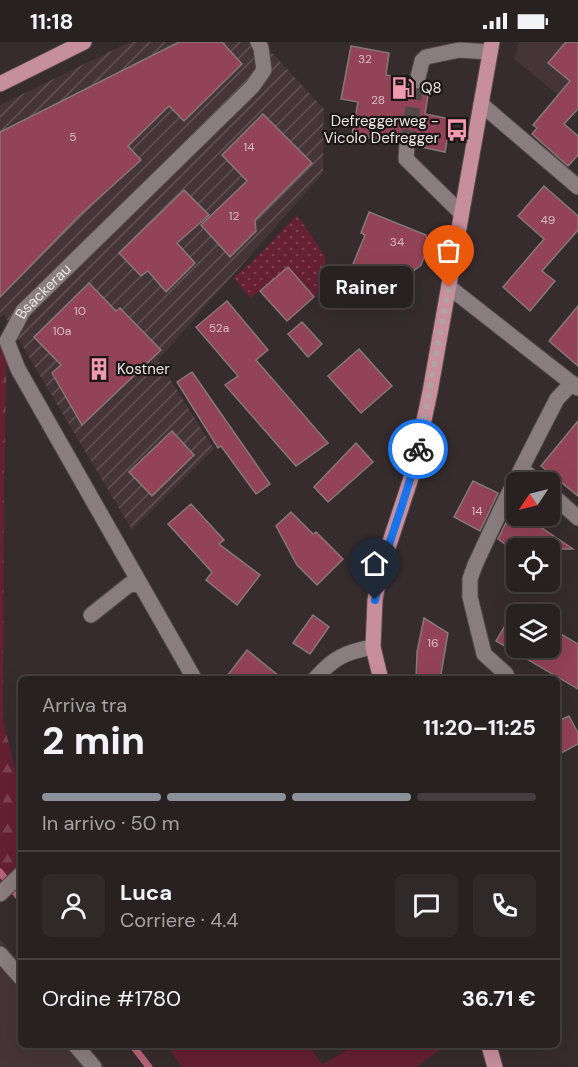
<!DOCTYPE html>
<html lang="it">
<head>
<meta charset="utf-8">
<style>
  :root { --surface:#282122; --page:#30292a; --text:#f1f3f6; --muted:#a5a3a5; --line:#443e40; --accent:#8c9099 }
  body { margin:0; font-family:"DM Sans",sans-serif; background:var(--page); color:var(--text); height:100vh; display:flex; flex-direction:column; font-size:22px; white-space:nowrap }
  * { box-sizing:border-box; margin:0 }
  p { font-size:20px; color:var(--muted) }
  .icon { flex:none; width:33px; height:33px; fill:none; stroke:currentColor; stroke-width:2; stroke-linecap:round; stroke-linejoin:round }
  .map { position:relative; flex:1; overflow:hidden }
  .drawer { position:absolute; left:18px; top:634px; width:542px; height:372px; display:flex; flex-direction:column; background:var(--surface); border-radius:9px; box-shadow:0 6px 24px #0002,0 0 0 2px var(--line) }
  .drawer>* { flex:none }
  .needle { width:39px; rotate:235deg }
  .buttons { position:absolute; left:506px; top:430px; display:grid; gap:12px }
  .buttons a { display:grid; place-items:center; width:54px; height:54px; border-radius:9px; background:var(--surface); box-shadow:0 6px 24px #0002,0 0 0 2px var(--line); font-size:30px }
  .pin { position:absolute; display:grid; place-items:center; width:51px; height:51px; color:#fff; margin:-62px -26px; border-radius:50% 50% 50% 0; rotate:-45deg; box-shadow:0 0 6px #0007 }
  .pin .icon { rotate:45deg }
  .courier { position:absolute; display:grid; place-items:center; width:60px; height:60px; margin:-30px; border:4px solid #1a73e8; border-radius:50%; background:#fff; color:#222; box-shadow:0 2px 8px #0007 }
  .bubble { position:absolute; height:42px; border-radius:9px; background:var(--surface); box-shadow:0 6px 24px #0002,0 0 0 2px var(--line); font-size:20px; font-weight:700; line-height:42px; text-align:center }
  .head em { font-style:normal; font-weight:700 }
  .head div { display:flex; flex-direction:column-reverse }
  .head { display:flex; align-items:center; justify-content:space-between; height:102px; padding:0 24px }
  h1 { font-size:39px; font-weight:700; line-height:45px }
  .bar { display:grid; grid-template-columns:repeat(4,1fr); gap:9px 6px; align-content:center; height:72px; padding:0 24px }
  .bar i { height:8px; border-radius:4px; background:var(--line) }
  .bar .current { background:var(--accent) }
  .bar p { grid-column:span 4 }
  .line { display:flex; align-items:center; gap:15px; padding:0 24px; border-top:2px solid var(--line) }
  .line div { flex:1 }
  .round { display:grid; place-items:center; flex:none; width:63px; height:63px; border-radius:9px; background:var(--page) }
  .status { display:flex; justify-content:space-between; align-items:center; height:42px; padding:0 30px; background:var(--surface); direction:ltr }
  .status svg { height:16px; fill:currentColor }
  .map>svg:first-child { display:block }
  .built { fill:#453538 }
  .industrial { fill:url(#industrial-furrows) }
  .green { fill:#662034 }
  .forest { fill:url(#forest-firs) }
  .garden { fill:url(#garden-dots) }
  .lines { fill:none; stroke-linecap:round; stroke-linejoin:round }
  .stream { stroke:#b86377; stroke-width:7 }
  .building { fill:#934357; stroke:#84787a; stroke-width:1.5 }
  .minor-tunnel { stroke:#514849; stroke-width:15; stroke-dasharray:15 8; stroke-linecap:butt }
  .minor-casing { stroke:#534a4c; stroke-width:17 }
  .major-casing { stroke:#534a4c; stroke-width:17 }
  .minor { stroke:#897d7f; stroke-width:15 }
  .major { stroke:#c78f9b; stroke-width:15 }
  .done { stroke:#aca4a5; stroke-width:6; stroke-dasharray:0 10.8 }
  .route { stroke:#1a73e8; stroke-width:8 }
  .labels { text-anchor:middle; stroke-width:4.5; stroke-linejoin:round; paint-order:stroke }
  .number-label { font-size:12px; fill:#d5bcc2 }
  .poi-label { font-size:15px; fill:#ebe4e5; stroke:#1b1617; text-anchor:start }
  .street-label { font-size:15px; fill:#ebe4e5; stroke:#1b1617 }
</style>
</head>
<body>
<div class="status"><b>11:18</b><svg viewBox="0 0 49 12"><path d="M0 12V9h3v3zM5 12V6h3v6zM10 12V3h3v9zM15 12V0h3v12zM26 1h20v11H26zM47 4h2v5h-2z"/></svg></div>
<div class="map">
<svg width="578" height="1025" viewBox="0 0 578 1025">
  <defs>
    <pattern id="industrial-furrows" width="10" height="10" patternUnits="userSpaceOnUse" patternTransform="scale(1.5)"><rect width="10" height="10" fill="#453538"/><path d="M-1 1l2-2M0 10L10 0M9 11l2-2" fill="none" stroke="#605255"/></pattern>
    <pattern id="forest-firs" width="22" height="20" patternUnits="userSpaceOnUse" patternTransform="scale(1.5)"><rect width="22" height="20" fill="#662034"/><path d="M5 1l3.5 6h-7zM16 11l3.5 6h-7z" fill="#7c4051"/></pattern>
    <pattern id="garden-dots" width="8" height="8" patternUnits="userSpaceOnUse" patternTransform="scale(1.5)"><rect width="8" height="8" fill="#662034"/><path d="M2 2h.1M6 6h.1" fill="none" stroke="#7c4051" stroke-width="1.8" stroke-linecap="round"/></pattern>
  </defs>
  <rect width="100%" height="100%" fill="#362c2e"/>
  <g class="built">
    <path d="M519 0H578V69L514 17Z"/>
    <path d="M0 897 21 922V1004H88L106 1025H0Z"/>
  </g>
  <path class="industrial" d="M130 0H257L273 12 324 67 323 131 158 318 214 407 132 488 4 273 0 275V63Z"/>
  <path class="green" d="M167 1004H309L322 1022 355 1004H445L416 1025H182Z"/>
  <path class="forest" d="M0 295 7 299 4 440 3 679 21 750V832L0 852Z"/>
  <path class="garden" d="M297 173 325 214 327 240 314 255 288 225 260 249 250 256 234 236 262 210Z"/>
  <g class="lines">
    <g class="stream">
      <path d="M0 830 21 858"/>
      <path d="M133 1004 149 1025"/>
    </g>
  </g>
  <g class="building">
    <path d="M179 0H222L242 22 184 79 169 64 128 104 141 118 80 173 0 255V90Z"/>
    <path d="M566 0H578V67L564 82 578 94V113L568 124 532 92 537 86 533 83 570 39 548 21Z"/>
    <path d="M351 4 389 11 386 33 407 37 408 42 414 48H420L427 41H430L425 72 451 77 445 110 417 104 415 98 408 93 402 95 398 101 352 93 358 60 341 57Z"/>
    <path d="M263 72 312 121 255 178 256 189 230 215 201 183 247 139 222 113Z"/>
    <path d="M544 144 578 174V188L542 229 555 239 530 269 503 245 544 197 518 174Z"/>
    <path d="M184 148 209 173 177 201 195 221 166 250 148 229 141 234 119 211Z"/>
    <path d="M369 170 426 193 428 205 421 223 412 230 404 227 395 249 349 232 365 193 361 191Z"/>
    <path d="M288 225 314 255 287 279 260 249Z"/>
    <path d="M89 241 116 269 120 266 161 308 82 383 52 331 61 323 34 295Z"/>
    <path d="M227 259 268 308 256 318 328 401 296 424 225 343 238 334 196 285Z"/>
    <path d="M578 264V324L549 299Z"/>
    <path d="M302 280 322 302 308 315 288 292Z"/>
    <path d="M359 307 392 344 361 371 328 334Z"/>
    <path d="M192 330 270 442 256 452 221 404 218 406 177 340Z"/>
    <path d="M578 379V454L541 424Z"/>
    <path d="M172 389 194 413 152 454 129 430Z"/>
    <path d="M356 401 373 420 328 460 314 445Z"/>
    <path d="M473 439 498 451 480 489 454 475Z"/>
    <path d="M191 462 224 498 219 502 260 533 237 563 206 538 212 530 168 482Z"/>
    <path d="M291 470 313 492 316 490 343 517 317 543 297 523 276 484Z"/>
    <path d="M509 474H524L573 507H512L498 497Z"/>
    <path d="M516 565V606H549V585L578 602V647L496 599Z"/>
    <path d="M313 573 329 585 310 612 293 601Z"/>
    <path d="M424 576 448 591 440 638H416L417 610Z"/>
    <path d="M247 608 284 638H224Z"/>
    <path d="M569 674 578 691V702L556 714V680Z"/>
  </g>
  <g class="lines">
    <path class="minor-tunnel" d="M407 103 417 39"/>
    <g class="minor-casing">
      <g id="minor">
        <path d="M417 39 422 19 426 15 459 8 490 10"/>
        <path d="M481 62 578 145"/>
        <path d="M407 103 406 117 461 171"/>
        <path d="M449 245 578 346"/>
        <path d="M522 427 538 441"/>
        <path d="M549 450 578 476"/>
        <path d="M91 573 130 542 141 543"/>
        <path id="s1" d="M195 638 18 327 7 299 23 269 252 45 264 28 261 6 258 0"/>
        <path d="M314 638C333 616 345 610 373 605"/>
        <path d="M508 638 506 632 484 612 470 555V537L475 523 503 463 542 386 557 357 572 341"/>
        <path d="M0 852 21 832"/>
        <path d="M0 912 21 936"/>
        <path d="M76 1004 94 1025"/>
      </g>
    </g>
    <g class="major-casing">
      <g id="major">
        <path d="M0 42 84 0"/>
        <path d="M381 638 373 605 375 558 380 530 413 430 430 350 492 0"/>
        <path d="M489 1004 495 1025"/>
      </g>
    </g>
    <use href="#minor" class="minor"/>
    <use href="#major" class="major"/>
  </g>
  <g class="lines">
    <path class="done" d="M418 407 449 245"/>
    <path class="route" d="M375 558C384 506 407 458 418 407"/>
  </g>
  <defs>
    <g id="fuel-bare" transform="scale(1.8)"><path d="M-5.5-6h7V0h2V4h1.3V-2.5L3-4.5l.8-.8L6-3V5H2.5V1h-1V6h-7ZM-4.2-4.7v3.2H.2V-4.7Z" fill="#f29aad" stroke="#1b1617" stroke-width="2.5" paint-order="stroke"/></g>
    <g id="bus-bare" transform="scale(1.8)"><path d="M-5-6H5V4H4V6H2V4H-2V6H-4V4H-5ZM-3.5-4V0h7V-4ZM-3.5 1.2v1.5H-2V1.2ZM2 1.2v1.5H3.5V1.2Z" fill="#f29aad" stroke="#1b1617" stroke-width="2.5" paint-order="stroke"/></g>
    <g id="building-bare" transform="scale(1.8)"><path d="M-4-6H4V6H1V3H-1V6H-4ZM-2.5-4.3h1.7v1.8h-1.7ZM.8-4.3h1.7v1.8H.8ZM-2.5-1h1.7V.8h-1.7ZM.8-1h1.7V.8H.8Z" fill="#f29aad" stroke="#1b1617" stroke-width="2.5" paint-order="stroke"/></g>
  </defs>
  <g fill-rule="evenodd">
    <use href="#fuel-bare" x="403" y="46"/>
    <use href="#bus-bare" x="457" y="88"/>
    <use href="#building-bare" x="99" y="327"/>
  </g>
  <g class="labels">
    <g class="number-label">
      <text x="365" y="21">32</text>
      <text x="378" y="62">28</text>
      <text x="73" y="99">5</text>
      <text x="249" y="109">14</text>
      <text x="234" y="178">12</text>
      <text x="548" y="182">49</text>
      <text x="397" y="204">34</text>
      <text x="80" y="273">10</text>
      <text x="219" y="290">52a</text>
      <text x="62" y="293">10a</text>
      <text x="477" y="473">14</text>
      <text x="433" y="605">16</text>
    </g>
    <g class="poi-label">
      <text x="421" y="51">Q8</text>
      <text x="439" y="84" text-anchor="end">Defreggerweg -<tspan x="439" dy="17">Vicolo Defregger</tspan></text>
      <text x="117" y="332">Kostner</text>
    </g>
    <g class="street-label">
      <text dy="5" stroke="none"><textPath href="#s1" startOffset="450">Bsackerau</textPath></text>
    </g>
  </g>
</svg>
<div class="buttons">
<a><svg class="needle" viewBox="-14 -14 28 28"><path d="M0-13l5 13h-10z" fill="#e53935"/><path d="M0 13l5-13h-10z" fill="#a5a3a5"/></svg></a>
<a><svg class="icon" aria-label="locate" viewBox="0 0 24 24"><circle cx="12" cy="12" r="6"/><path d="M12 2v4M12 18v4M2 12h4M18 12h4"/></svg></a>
<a><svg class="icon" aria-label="layers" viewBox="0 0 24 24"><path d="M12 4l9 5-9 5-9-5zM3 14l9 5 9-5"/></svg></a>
</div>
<div class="pin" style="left:449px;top:245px;background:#ea580c"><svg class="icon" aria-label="bag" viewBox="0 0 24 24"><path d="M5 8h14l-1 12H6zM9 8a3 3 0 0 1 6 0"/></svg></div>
<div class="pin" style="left:375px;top:558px;background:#1f2937"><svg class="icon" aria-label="home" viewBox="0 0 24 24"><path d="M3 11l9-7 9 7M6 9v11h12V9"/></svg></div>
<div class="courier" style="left:418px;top:407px"><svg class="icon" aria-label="bike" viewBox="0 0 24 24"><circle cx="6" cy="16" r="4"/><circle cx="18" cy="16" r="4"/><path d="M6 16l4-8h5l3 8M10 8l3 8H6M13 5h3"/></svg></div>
<div class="bubble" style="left:320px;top:224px;width:93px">Rainer</div>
<section class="drawer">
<div class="head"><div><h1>2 min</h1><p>Arriva tra</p></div><em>11:20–11:25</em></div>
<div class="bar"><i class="current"></i><i class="current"></i><i class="current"></i><i></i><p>In arrivo · 50 m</p></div>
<div class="line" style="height:108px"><a class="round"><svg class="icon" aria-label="person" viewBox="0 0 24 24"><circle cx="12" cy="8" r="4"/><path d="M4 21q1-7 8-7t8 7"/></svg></a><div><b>Luca</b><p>Corriere · 4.4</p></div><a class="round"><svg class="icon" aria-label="chat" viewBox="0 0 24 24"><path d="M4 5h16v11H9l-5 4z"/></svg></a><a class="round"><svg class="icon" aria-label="phone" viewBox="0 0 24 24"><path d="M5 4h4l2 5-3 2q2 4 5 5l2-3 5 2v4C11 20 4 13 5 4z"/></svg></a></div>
<div class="line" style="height:78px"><div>Ordine #1780</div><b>36.71 €</b></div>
</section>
</div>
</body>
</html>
